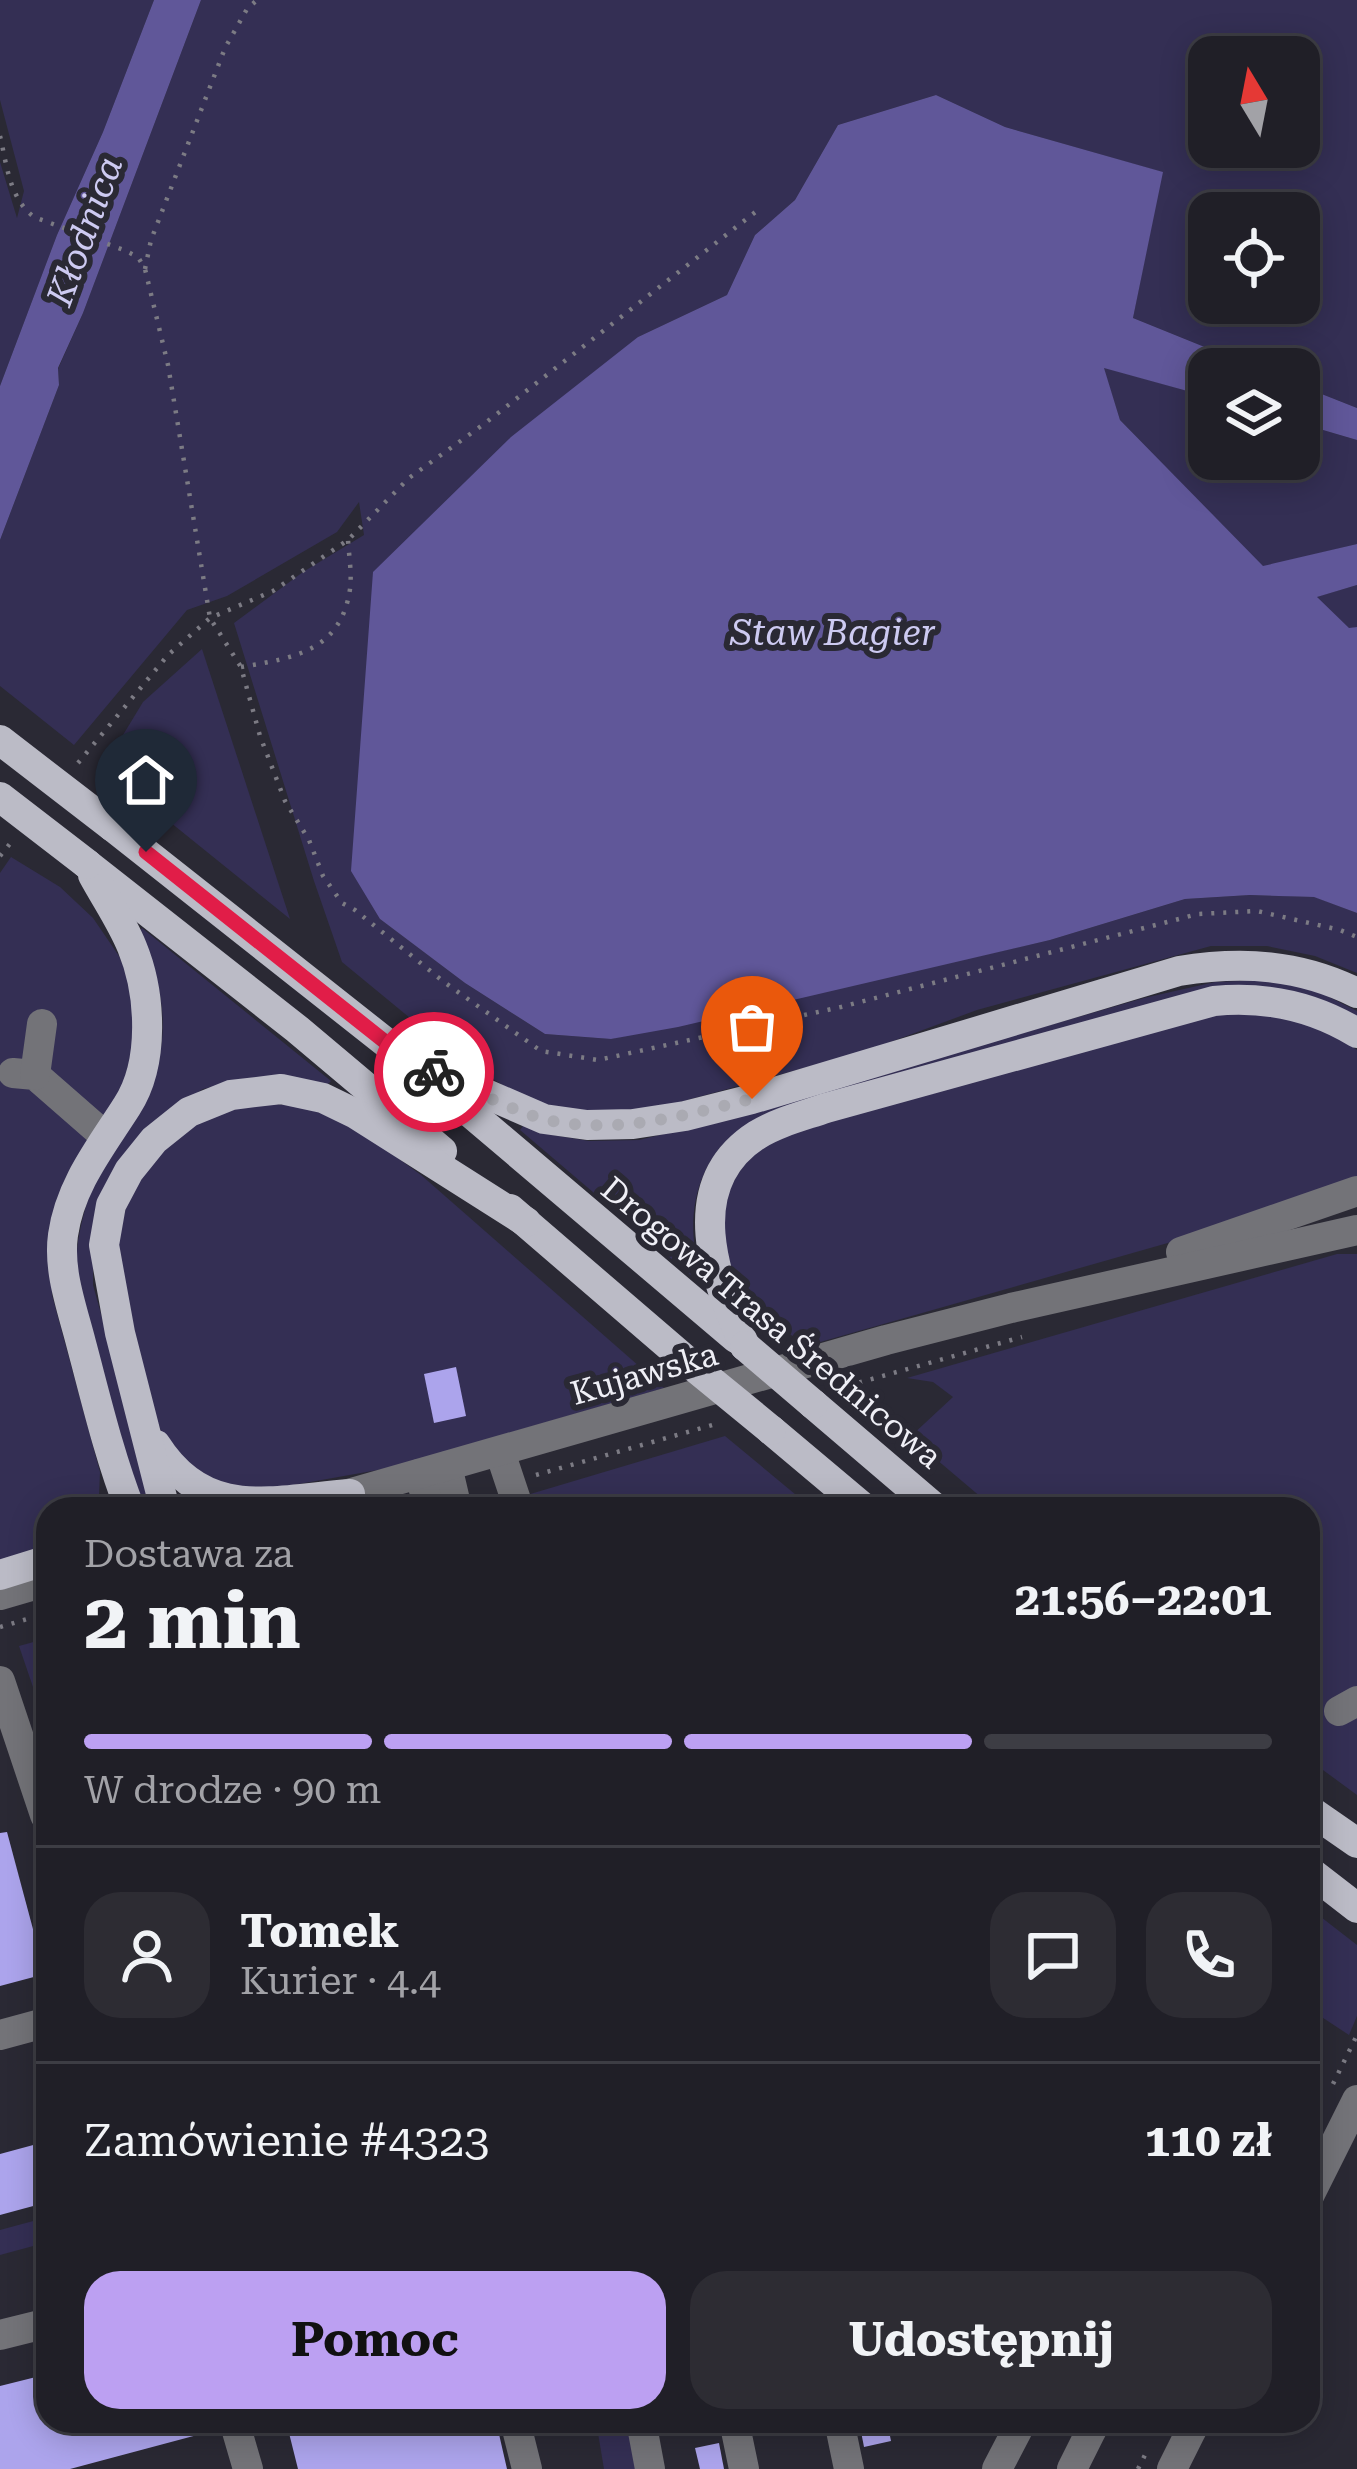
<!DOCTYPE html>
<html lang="pl">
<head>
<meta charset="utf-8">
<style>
  :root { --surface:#201f27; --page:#2d2c33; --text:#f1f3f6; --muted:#a2a2a7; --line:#3d3d44; --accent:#bca0f2 }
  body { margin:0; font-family:"Roboto Serif",serif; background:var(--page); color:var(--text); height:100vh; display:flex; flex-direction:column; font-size:45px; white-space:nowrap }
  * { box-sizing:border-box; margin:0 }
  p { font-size:39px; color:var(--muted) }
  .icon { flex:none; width:66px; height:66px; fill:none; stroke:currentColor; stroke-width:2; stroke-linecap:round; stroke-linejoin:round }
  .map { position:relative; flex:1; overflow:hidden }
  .details { position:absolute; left:36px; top:1497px; width:1284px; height:936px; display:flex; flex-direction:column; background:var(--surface); border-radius:36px; box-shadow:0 6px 30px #0003,0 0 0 3px var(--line) }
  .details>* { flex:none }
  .needle { width:78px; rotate:350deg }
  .controls { position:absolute; left:1188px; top:36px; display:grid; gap:24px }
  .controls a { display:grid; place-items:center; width:132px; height:132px; border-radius:24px; background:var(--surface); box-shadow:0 6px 30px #0003,0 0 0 3px var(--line); font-size:60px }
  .pin { position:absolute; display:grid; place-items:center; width:102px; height:102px; color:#fff; margin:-123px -51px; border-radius:50% 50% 50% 0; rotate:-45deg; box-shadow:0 0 12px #0007 }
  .pin .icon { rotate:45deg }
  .courier { position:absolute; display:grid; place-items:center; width:120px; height:120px; margin:-60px; border:9px solid #e11d48; border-radius:50%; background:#fff; color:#222; box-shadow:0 3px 15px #0007 }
  .overview em { font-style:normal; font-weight:700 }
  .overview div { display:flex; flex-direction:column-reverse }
  .overview { display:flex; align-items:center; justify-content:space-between; height:204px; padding:0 48px }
  h1 { font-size:78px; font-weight:700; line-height:90px }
  .bar { display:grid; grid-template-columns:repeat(4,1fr); gap:18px 12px; align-content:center; height:144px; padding:0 48px }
  .bar i { height:15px; border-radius:9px; background:var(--line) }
  .bar .on { background:var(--accent) }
  .bar p { grid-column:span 4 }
  .line { display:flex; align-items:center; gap:30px; padding:0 48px; border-top:3px solid var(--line) }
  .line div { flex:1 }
  .round { display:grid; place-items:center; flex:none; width:126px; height:126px; border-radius:36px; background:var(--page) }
  .action { display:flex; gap:24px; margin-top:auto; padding:24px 48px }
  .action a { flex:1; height:138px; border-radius:36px; background:var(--accent); color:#111; font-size:48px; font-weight:700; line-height:138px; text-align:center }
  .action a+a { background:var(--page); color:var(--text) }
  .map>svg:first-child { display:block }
  .green { fill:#342f54; fill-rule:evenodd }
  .water { fill:#605799 }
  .building { fill:#aca4ec }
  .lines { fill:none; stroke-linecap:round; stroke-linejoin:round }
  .path { stroke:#7c7b84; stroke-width:4.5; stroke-dasharray:3 9; stroke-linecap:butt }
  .minor { stroke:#737378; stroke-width:30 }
  .major { stroke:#bbbbc6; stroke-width:30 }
  .major-bridge { stroke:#bbbbc6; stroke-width:30 }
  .done { stroke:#aaaab2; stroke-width:12; stroke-dasharray:0 21.6 }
  .route { stroke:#e11d48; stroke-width:15 }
  .labels { text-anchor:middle; stroke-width:12; stroke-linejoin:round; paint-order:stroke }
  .street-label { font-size:33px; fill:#efeff6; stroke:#2a2934 }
  .water-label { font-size:36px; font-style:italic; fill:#cdcaf1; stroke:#2a2934 }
</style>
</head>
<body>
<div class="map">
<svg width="1357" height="2469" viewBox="0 0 1357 2469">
  <rect width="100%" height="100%" fill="#2a2934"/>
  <g class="green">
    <path d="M0 0H154L103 132 57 235 0 386V162L17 218 24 191 0 100Z"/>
    <path d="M201 0H1357V408L1299 385V369H1259L1133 318 1162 172 1005 127 936 95 838 125 795 200 755 235 727 295 638 337 380 919 465 983 545 1034 611 1039 1050 940 1185 899 1250 895 1315 897 1357 913V973L1315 956 1267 946H1211L977 1010 866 1051 662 1107 605 1113 560 1109 515 1093 455 1055 342 962 314 881 234 623 303 572 364 535 359 502 337 532 227 596 187 610 74 745 0 686V540L59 385 58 369 83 313ZM1209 57H1299V147H1209ZM1209 213H1299V303H1209Z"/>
    <path d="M1103 367 1209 397V459H1299V423L1357 440V544L1263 567 1120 420Z"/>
    <path d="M1357 585V627L1349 629 1316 597Z"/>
    <path d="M202 649 290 919 103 768 143 702Z"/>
    <path d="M11 857 60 887 93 918 119 956 131 983 135 1049 121 1091 51 1251 52 1295 100 1472 99 1496 94 1509H48V1551L0 1565V873Z"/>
    <path d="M142 928 331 1081 327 1085 257 1077 203 1089 161 1116 93 1233V1285L155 1509H138C126 1462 113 1414 100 1367 89 1327 72 1283 78 1241 82 1218 89 1191 99 1171 111 1146 132 1126 144 1101 172 1044 168 989 137 935Z"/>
    <path d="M1266 980 1315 990 1357 1011V1021L1269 989 773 1113C762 1118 748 1123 738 1131 694 1163 684 1225 701 1273L694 1278 520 1130 523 1126 553 1135 589 1141 639 1140 717 1121 1144 998 1215 982Z"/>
    <path d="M1231 1011C1280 1013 1317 1020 1357 1050V1181L1252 1219 806 1346C783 1329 759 1313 742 1289 711 1249 717 1195 750 1158 760 1147 777 1139 790 1131Z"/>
    <path d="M259 1102 309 1108 358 1129 421 1175 664 1388 389 1468 282 1487 230 1488 206 1482 164 1440 147 1392 117 1247 126 1207 141 1174 178 1134 215 1115Z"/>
    <path d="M1337 1254H1357V1795L1308 1759V1509H995L910 1437 953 1397 933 1382 907 1378Z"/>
    <path d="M725 1436 813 1509H531L527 1495Z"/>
    <path d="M48 1638V1731L19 1646Z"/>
    <path d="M1308 1907 1357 1945V2016L1349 2035 1308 2008Z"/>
    <path d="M48 2217V2242L0 2255V2230Z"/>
    <path d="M596 2421H627L637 2469H604Z"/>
  </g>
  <g class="water">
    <path d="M154 0H201L83 313 58 368 59 385 0 540V386L57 235 103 132Z"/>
    <path d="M936 95 1005 127 1163 172 1133 318 1259 369H1209V397L1104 368 1120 420 1263 566 1357 544V585L1317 597 1349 628 1357 627V913L1314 897 1250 895 1185 899 1050 940 678 1027 611 1039 545 1034 465 983 380 919 351 871 373 572 511 437 638 337 727 295 755 235 795 200 838 125Z"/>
    <path d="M1299 385 1357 408V440L1299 423Z"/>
  </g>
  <g class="building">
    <path d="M456 1367 466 1416 434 1423 424 1374Z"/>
    <path d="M7 1832 45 1974 0 1986V1833Z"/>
    <path d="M48 2141V2202L0 2215V2154Z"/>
    <path d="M48 2374V2421H215L216 2430 70 2469H0V2386Z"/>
    <path d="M286 2421H496L507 2469H298Z"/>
    <path d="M859 2421H887L891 2441 864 2447Z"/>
    <path d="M719 2443 724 2469H700L695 2448Z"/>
  </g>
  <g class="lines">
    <g class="path">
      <path d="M0 136C7 165 9 198 34 217L124 250 138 257 145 269 168 365 210 618 241 667 260 736 285 801 309 840 323 876 342 903 355 910 444 982 541 1051 598 1060 841 1007 1198 914 1257 911 1340 930 1357 937"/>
      <path d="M145 269 151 240 225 48 247 9 257 0"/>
      <path d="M241 667C294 658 341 651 350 589 352 574 349 556 348 540"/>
      <path d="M78 763 168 655 210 618 273 591 348 540 409 478 484 424 758 210"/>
      <path d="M0 856 13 840"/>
      <path d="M836 1389 1022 1337"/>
      <path d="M536 1475 716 1424"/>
      <path d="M0 1627 48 1613"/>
      <path d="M1333 2084 1357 2035"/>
      <path d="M1138 2469 1146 2453"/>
    </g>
    <g class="minor">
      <path d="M13 1073 35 1075 106 1137"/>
      <path d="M35 1075 42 1024"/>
      <path d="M1181 1252 1357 1191"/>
      <path d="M500 1452 519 1509"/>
      <path d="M447 1466 457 1509"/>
      <path d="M419 1474 430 1509"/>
      <path d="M324 1501 886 1340 1011 1308 1357 1230"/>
      <path d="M0 1595 48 1581"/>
      <path d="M0 1681 45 1815"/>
      <path d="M1339 1711 1357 1701"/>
      <path d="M0 2035 48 2022"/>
      <path d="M1308 2198 1357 2100"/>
      <path d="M0 2335 48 2323"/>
      <path d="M234 2421 248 2469"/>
      <path d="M515 2421 527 2469"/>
      <path d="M641 2421 650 2469"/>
      <path d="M734 2421 744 2469"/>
      <path d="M839 2421 849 2469"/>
      <path d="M997 2469 1022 2421"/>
      <path d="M1072 2469 1096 2421"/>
      <path d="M1172 2469 1196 2421"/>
    </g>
    <g class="major">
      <path d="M113 827 408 1060 736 1338"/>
      <path d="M87 864 297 1029 442 1151"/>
      <path d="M93 875C106 899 122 922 132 947 151 993 155 1063 127 1106 101 1147 70 1185 63 1235 58 1271 72 1308 81 1343 96 1399 109 1455 130 1509"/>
      <path d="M408 1060 544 1119 587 1125 633 1124 685 1116 752 1099 1179 971C1242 961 1299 964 1357 993"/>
      <path d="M510 1209 688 1362"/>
      <path d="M745 1346C715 1280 679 1185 757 1135 778 1122 803 1116 826 1108L1214 1001C1266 996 1313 1006 1357 1033"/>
      <path d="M813 1404 936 1509"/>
      <path d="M771 1430 865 1509"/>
      <path d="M156 1445C205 1522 272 1500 350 1494"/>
      <path d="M165 1509 120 1333 104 1245 111 1205 129 1171 154 1140 189 1112 231 1095 281 1089 323 1098 356 1114 526 1222"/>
      <path d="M0 1575 48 1560"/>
      <path d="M1308 1809 1357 1843"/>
      <path d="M1308 1870 1357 1908"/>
    </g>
    <g class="major-bridge">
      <path d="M0 740 113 827"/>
      <path d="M0 797 87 864"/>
      <path d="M745 1346 813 1404"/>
      <path d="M688 1362 771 1430"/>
    </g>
  </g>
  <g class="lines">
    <path class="done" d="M434 1072C467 1086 513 1112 547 1120 617 1135 685 1115 752 1099"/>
    <path class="route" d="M146 852 408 1060 434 1072"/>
  </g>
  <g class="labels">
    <g class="street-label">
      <text transform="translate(772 1322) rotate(40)" y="12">Drogowa Trasa Średnicowa</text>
      <text transform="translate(644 1373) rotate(-16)" y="12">Kujawska</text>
    </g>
    <g class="water-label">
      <text transform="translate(84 231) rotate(-70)" y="13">Kłodnica</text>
      <text x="833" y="645">Staw Bagier</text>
    </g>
  </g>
</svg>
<div class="controls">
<a><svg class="needle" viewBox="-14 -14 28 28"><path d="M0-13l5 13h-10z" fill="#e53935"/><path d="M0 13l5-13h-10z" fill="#a2a2a7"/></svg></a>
<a><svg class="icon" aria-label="locate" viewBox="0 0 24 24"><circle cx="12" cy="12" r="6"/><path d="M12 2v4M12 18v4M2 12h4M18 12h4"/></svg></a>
<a><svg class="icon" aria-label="layers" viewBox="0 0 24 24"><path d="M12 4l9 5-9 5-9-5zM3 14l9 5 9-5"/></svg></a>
</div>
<div class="pin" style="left:752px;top:1099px;background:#ea580c"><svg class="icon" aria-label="bag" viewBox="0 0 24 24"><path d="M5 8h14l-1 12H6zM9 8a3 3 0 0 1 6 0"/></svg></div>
<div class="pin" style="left:146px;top:852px;background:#1f2937"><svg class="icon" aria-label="home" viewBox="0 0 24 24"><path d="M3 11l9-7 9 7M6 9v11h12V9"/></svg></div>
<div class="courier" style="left:434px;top:1072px"><svg class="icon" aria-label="bike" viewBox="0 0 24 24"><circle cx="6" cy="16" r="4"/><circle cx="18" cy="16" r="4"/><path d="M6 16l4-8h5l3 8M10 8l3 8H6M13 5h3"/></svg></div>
<section class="details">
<div class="overview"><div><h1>2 min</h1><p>Dostawa za</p></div><em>21:56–22:01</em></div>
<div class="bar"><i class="on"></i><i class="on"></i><i class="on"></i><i></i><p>W drodze · 90 m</p></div>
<div class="line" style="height:216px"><a class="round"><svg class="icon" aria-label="person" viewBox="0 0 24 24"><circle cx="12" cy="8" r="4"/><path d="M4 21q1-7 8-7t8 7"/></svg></a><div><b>Tomek</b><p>Kurier · 4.4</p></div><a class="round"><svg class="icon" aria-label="chat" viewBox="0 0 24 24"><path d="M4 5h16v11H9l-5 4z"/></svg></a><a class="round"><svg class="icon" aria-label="phone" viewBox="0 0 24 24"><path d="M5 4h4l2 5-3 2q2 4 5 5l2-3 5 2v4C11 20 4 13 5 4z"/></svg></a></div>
<div class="line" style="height:156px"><div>Zamówienie #4323</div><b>110 zł</b></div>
<div class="action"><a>Pomoc</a><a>Udostępnij</a></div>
</section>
</div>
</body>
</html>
